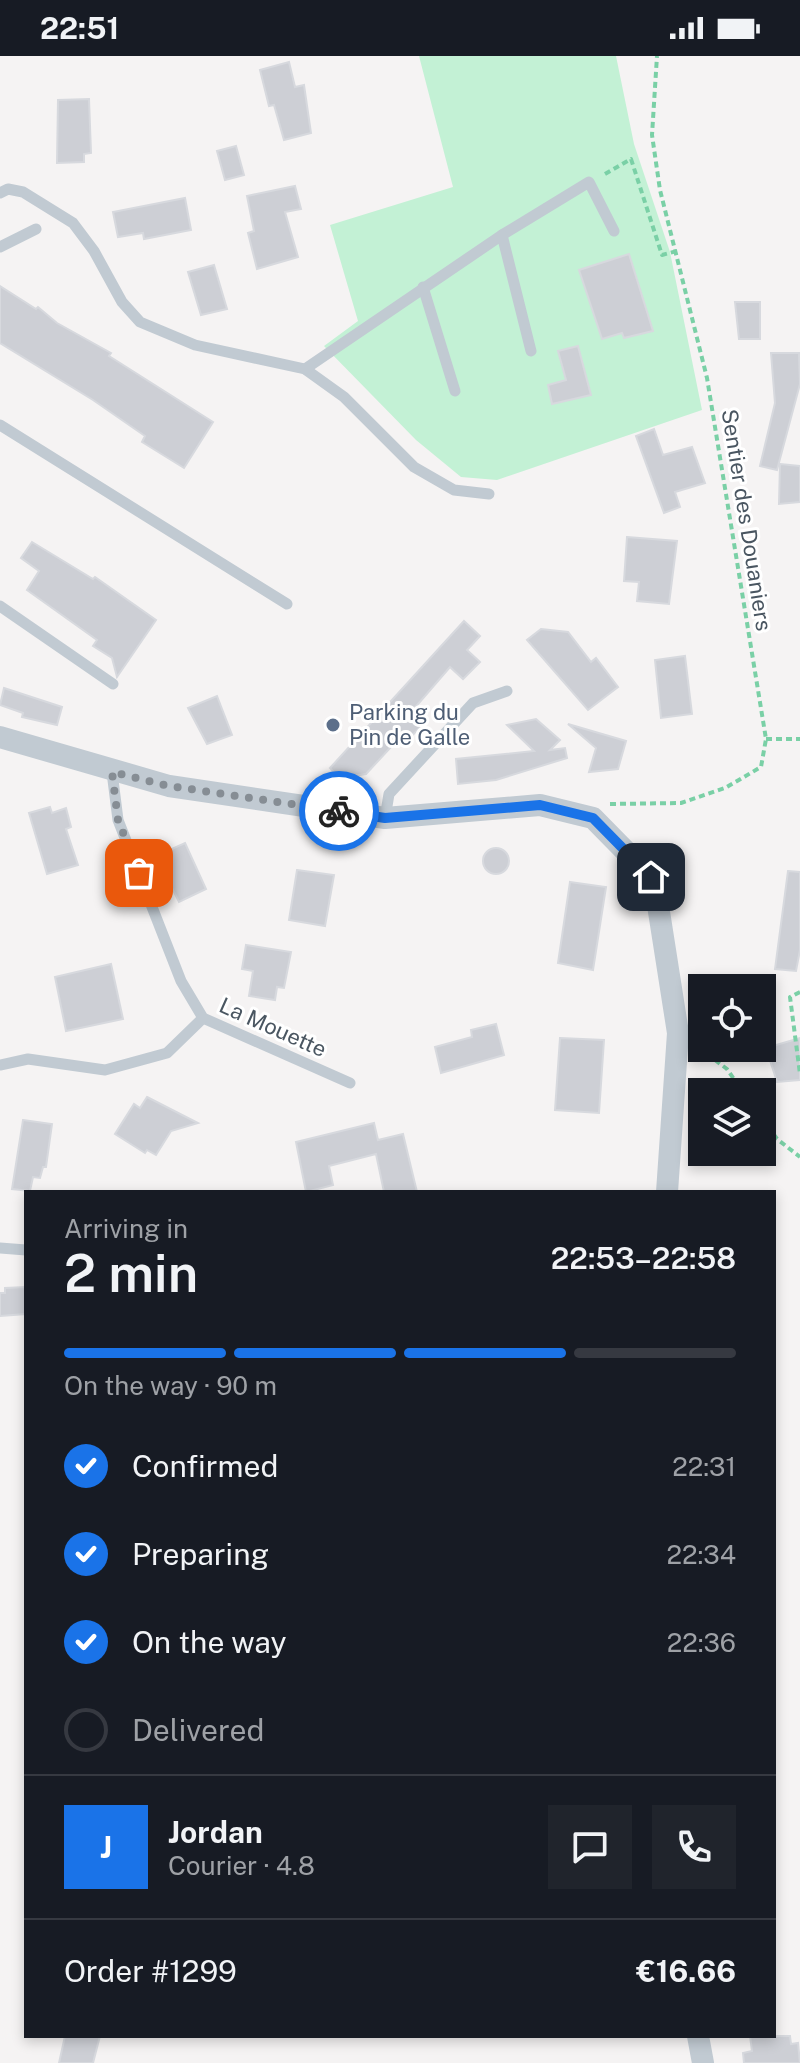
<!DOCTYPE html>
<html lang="en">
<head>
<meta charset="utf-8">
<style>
  :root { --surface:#171b24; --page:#20242c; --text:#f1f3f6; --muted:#9ea1a6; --line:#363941; --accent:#1a73e8 }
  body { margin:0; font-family:"Public Sans",sans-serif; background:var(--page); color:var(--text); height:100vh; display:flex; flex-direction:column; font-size:30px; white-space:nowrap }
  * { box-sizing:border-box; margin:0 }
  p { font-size:26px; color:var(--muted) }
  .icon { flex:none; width:44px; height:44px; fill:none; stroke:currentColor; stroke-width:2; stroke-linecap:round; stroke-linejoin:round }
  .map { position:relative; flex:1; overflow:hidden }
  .panel { position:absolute; left:24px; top:1134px; width:752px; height:848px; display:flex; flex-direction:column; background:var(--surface); border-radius:0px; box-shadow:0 4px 12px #0003 }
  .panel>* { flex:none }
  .fabs { position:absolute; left:688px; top:918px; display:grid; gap:16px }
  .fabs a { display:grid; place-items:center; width:88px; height:88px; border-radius:0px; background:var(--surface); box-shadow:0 4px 12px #0003; font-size:40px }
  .pin { position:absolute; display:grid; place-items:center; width:68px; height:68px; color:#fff; margin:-34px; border-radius:16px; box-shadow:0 4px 12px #0006 }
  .courier { position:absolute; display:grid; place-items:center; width:80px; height:80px; margin:-40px; border:6px solid #1a73e8; border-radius:50%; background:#fff; color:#222; box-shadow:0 2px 10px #0007 }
  .summary em { font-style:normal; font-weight:600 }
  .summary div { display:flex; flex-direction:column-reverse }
  .summary { display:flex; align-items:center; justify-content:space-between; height:136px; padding:0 40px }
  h1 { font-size:52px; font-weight:600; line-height:60px }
  .bar { display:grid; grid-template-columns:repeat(4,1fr); gap:12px 8px; align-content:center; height:96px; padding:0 40px }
  .bar i { height:10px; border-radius:6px; background:var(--line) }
  .bar .current { background:var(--accent) }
  .bar p { grid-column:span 4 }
  .line { display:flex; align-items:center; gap:20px; padding:0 40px; border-top:2px solid var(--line) }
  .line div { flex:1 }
  .round { display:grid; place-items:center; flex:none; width:84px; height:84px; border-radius:0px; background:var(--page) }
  ol { padding:0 40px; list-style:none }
  li { display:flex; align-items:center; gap:24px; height:88px }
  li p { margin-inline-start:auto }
  li .icon { padding:8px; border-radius:50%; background:var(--accent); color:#fff; stroke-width:4 }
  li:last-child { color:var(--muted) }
  li i { width:44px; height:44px; border:4px solid var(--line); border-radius:50% }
  .status { display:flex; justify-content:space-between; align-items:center; height:56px; padding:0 40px; background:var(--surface); direction:ltr }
  .status svg { height:22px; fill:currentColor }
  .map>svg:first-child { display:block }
  .green { fill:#c3f1d5 }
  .building { fill:#cdcfd5; stroke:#d7d9de; stroke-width:2 }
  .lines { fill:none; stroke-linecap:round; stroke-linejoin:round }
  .path { stroke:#7ad0a6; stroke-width:4; stroke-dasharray:6 4; stroke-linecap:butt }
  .service { stroke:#c1cad2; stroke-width:11 }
  .minor { stroke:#c1cad2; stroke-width:22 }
  .done { stroke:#868d94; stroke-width:8; stroke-dasharray:0 14.4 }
  .route { stroke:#1a73e8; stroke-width:10 }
  .service-dot { fill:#5c6f8a; stroke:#fff; stroke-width:3 }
  .labels { text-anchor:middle; stroke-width:6; stroke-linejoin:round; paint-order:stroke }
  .street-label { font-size:22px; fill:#4a5661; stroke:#fff }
  .service-label { font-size:22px; fill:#4e5e75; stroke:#fff; text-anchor:start }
</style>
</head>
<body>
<div class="status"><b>22:51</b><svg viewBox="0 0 49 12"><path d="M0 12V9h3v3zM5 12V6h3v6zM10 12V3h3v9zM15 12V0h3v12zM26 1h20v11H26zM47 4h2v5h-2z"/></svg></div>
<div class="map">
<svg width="800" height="2007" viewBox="0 0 800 2007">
  <rect width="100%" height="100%" fill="#f5f3f3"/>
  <path class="green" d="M419 0H616L634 88 670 196 702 354 497 424 461 421 416 384 324 290 358 265 330 169 453 131Z"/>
  <g class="building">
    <path d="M289 6 295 31 304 29 311 77 284 84 274 49 269 50 260 14Z"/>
    <path d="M89 43 91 97 84 98V106L57 107 58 44Z"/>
    <path d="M236 90 244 119 225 124 217 95Z"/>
    <path d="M295 130 301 153 285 156 298 201 257 213 248 177 254 175 247 140Z"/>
    <path d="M185 142 191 174 144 183 143 177 118 181 113 156Z"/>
    <path d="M629 198 653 275 624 282 622 277 602 283 579 214Z"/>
    <path d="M214 209 227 253 201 259 188 216Z"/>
    <path d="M0 230 36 253 38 251 57 267 111 297 109 300 213 366 184 412 142 386 145 380 93 344 0 287Z"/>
    <path d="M735 246H760V283H739Z"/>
    <path d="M578 290 591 339 552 348 548 329 566 324 558 295Z"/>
    <path d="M771 297H799L800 328 777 414 760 410 775 347Z"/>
    <path d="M654 373 663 399 692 391 705 427 675 436 680 451 664 457 636 380Z"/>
    <path d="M780 408 800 410V446L779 448Z"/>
    <path d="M627 481 677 485 669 548 637 545 639 526 624 525Z"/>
    <path d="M32 486 93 523 95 521 156 564 117 621 112 602 93 590 97 584 27 534 39 515 21 502Z"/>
    <path d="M464 565 480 580 467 594 480 606 463 623 450 611 412 655 424 667 409 683 403 678 366 718 340 722 330 712Z"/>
    <path d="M541 573 568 576 591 606 596 602 618 631 588 654 527 584Z"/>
    <path d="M685 600 692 658 661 662 655 604Z"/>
    <path d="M4 632 62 651 57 669 22 661 23 657 0 649Z"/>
    <path d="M217 640 232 679 207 688 188 652Z"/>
    <path d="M536 663 560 684 550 694 565 692 567 702 496 724 458 728 456 703 534 695 507 669Z"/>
    <path d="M568 668 626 685 618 713 589 716 596 692Z"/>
    <path d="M50 751 52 757 66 752 71 771 66 773 78 809 47 818 29 757Z"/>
    <path d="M185 787 206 833 179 846 156 800Z"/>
    <circle cx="496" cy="805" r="13"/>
    <path d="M297 814 334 819 325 870 289 864Z"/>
    <path d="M788 815 800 816V894L796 915 775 913Z"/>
    <path d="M570 826 606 831 593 914 558 907Z"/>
    <path d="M246 889 291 896 284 932 277 931 275 944 249 940 253 915 242 913Z"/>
    <path d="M111 908 123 963 66 975 55 921Z"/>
    <path d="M496 968 504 999 441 1017 435 991 472 981 471 974Z"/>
    <path d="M560 982 604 984 599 1057 555 1054Z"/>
    <path d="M800 982V1024L777 1026 766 992Z"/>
    <path d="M147 1041 198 1067 171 1075 156 1099 147 1094 145 1097 115 1078 134 1048 140 1052Z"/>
    <path d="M23 1064 52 1068 46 1111H43L40 1122 33 1121 30 1135 12 1133Z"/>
    <path d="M374 1067 378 1084 403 1078 417 1136H384L376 1098 329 1110 333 1129 306 1136 296 1086Z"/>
    <path d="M26 1231V1258L0 1260V1237H5V1232Z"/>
    <path d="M65 1980H100L93 2007H59Z"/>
    <path d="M750 1980H790L791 1988 798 1987 800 2007H744L743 1997 752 1995Z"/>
  </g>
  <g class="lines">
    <g class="path">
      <path d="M605 118 631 103 662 199 677 195"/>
      <path d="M766 683H800"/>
      <path d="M610 748 681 747 725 732 761 711 766 683 707 322 660 134 652 79 657 0"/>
      <path d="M800 936 790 941 800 1018"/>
      <path d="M699 992 727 1013 743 1036"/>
      <path d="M762 1062 777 1083 800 1101"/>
    </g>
    <g class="service">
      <path d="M0 137 8 133 23 136 73 167 94 195 122 246 140 266 195 289 305 313 344 341 414 411 454 434 489 438"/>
      <path d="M502 179 589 126 614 175"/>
      <path d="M0 191 36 173"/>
      <path d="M423 231 455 335"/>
      <path d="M305 313 502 179 531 295"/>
      <path d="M0 369 287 548"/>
      <path d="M0 550 113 628"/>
      <path d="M112 716 118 764 181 925 203 962 350 1027"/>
      <path d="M385 762 389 738 473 647 507 635"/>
      <path d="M0 1009 28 1003 105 1014 167 997 203 962"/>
      <path d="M0 1192 26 1194"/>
    </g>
    <g class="minor">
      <path d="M0 681 169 730 385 762 540 749 593 762 651 821 657 843 678 977 667 1136"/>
      <path d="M698 1980 703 2007"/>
    </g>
  </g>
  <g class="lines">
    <path class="done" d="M139 817 118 764 112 716 169 730 339 755"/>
    <path class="route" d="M339 755 385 762 540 749 593 762 651 821"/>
  </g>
  <circle class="service-dot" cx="333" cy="669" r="8"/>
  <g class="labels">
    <g class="street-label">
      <text transform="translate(747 464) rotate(81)" y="8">Sentier des Douaniers</text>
      <text transform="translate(273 971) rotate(24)" y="8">La Mouette</text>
    </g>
    <g class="service-label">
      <text x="349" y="664">Parking du<tspan x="349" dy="25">Pin de Galle</tspan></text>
    </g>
  </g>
</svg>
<div class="fabs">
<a><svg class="icon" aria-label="locate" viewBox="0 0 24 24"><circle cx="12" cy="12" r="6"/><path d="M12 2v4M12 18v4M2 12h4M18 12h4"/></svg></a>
<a><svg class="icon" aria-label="layers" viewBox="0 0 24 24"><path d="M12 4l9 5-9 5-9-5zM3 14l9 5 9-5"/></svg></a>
</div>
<div class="pin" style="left:139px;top:817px;background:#ea580c"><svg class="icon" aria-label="bag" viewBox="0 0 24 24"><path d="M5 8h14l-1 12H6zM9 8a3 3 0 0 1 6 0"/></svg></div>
<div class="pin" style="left:651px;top:821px;background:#1f2937"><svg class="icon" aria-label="home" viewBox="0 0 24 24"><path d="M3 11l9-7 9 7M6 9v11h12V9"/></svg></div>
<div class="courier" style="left:339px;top:755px"><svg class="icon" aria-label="bike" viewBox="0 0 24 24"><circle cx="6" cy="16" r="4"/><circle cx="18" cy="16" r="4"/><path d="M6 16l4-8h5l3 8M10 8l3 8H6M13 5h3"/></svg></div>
<section class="panel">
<div class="summary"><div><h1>2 min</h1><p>Arriving in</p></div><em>22:53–22:58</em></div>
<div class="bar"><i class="current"></i><i class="current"></i><i class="current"></i><i></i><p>On the way · 90 m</p></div>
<ol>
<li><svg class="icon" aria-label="check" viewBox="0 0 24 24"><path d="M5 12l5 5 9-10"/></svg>Confirmed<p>22:31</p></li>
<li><svg class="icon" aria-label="check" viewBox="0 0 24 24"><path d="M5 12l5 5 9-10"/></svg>Preparing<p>22:34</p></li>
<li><svg class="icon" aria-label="check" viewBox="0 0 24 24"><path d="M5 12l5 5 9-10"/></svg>On the way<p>22:36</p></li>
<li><i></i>Delivered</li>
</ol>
<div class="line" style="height:144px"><b class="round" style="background:var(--accent);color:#fff">J</b><div><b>Jordan</b><p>Courier · 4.8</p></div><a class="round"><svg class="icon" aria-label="chat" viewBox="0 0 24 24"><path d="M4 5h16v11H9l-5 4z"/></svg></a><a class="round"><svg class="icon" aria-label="phone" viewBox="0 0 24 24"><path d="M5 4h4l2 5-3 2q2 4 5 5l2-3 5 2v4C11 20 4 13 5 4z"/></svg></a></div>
<div class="line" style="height:104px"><div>Order #1299</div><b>€16.66</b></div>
</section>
</div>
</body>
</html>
